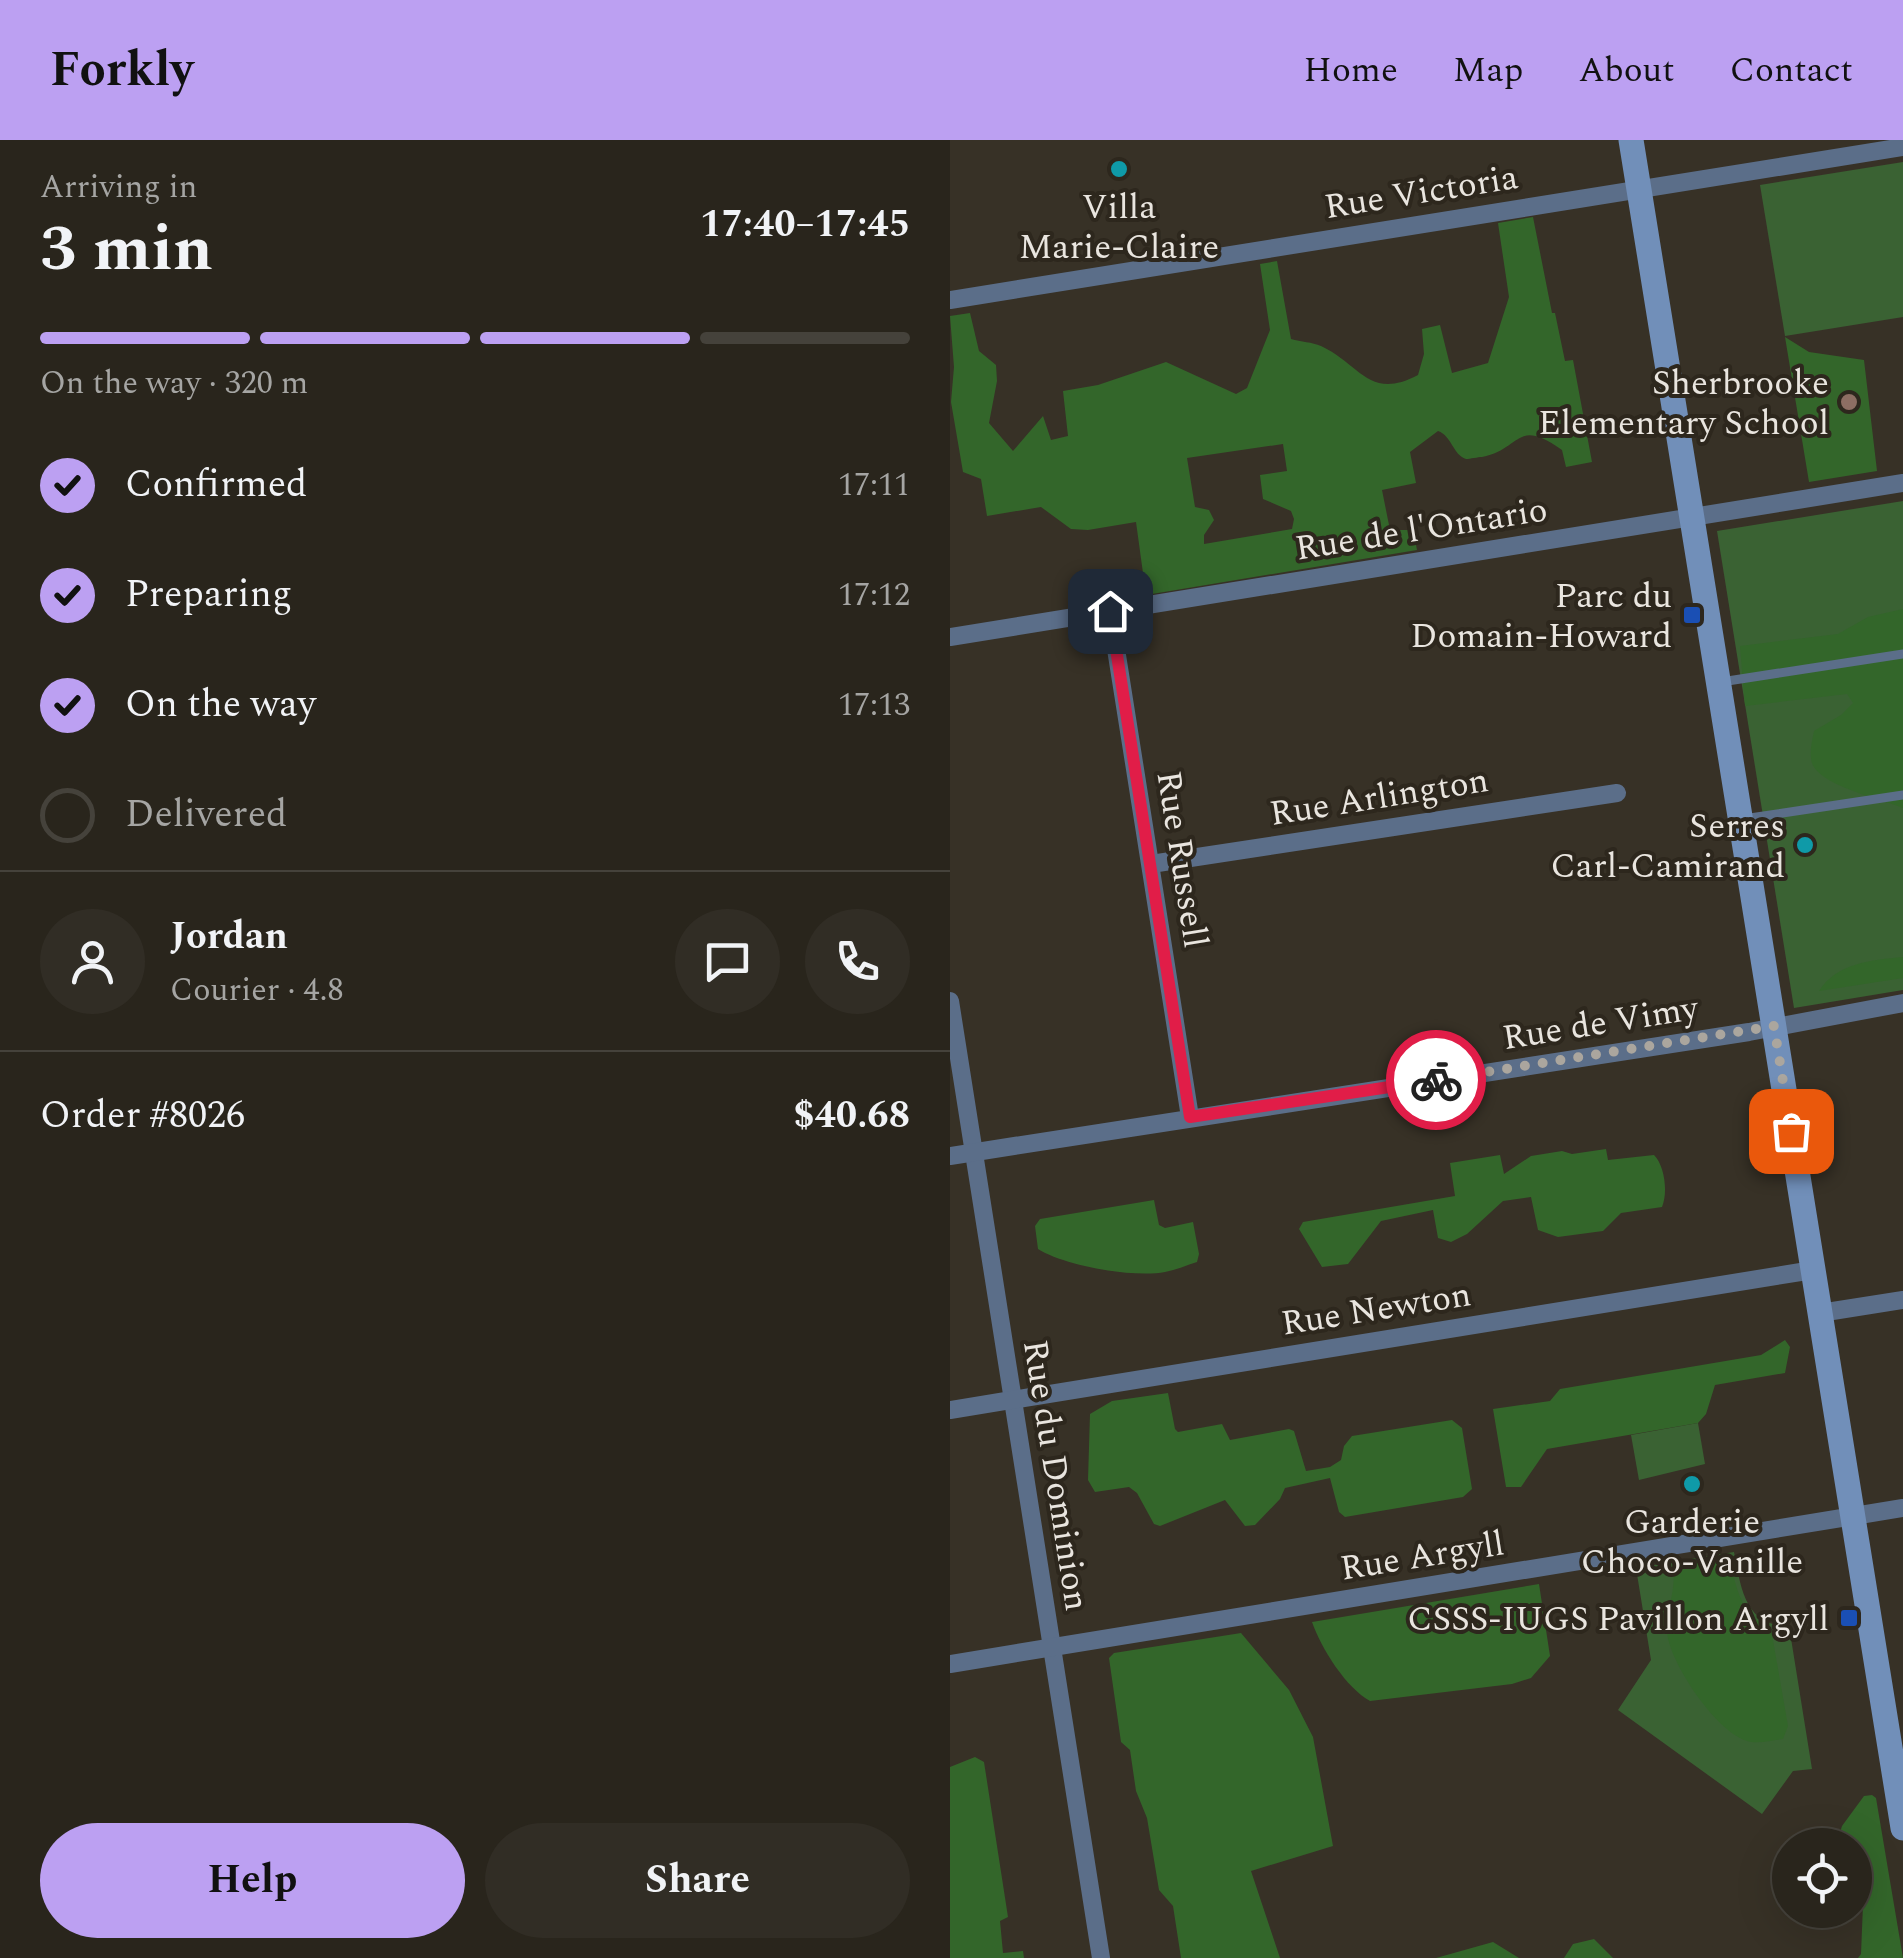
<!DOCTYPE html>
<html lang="en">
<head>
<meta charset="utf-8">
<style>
  :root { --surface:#29251c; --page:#312d25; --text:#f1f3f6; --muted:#a5a5a3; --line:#45423b; --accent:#bca0f2 }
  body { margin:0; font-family:Spectral,serif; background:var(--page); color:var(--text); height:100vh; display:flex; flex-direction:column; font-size:38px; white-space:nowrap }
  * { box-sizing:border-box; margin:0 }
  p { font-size:32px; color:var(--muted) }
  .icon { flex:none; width:55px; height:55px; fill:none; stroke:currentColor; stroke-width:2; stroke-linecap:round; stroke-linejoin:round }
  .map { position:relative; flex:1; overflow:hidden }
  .panel { display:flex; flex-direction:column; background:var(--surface); width:950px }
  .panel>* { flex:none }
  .buttons { position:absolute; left:822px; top:1688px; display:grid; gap:20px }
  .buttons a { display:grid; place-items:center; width:100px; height:100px; border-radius:50%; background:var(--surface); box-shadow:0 10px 40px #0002,0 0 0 2px var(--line); font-size:50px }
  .pin { position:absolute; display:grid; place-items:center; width:85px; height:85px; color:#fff; margin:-42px; border-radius:20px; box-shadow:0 5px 15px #0006 }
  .courier { position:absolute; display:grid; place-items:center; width:100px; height:100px; margin:-50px; border:8px solid #e11d48; border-radius:50%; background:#fff; color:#222; box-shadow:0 2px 12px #0007 }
  .head em { font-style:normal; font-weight:700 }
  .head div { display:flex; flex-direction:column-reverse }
  .head { display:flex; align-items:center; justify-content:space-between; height:170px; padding:0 40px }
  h1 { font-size:65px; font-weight:700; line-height:75px }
  .bar { display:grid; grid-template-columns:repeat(4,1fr); gap:15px 10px; align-content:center; height:120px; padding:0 40px }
  .bar i { height:12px; border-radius:8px; background:var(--line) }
  .bar .on { background:var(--accent) }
  .bar p { grid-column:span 4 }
  .line { display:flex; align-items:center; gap:25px; padding:0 40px; border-top:2px solid var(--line) }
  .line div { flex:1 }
  .round { display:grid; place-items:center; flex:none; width:105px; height:105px; border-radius:52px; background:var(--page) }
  ol { padding:0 40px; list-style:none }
  li { display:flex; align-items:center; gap:30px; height:110px }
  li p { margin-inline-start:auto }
  li .icon { padding:10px; border-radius:50%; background:var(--accent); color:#111; stroke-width:4 }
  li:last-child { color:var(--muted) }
  li i { width:55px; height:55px; border:5px solid var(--line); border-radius:50% }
  .cta { display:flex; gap:20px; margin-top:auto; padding:20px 40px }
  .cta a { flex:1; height:115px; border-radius:60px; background:var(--accent); color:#111; font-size:40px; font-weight:700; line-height:115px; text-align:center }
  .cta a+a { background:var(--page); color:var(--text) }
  header { display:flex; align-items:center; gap:60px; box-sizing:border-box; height:140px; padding:0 50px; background:var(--accent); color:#111 }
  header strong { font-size:48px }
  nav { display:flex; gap:55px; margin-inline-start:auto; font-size:35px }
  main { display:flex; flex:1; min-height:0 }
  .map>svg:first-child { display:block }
  .green { fill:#3a6233 }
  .forest { fill:#33662a; fill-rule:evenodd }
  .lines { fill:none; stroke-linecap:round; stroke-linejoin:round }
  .lane { stroke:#5b6e89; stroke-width:9 }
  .street { stroke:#5b6e89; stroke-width:18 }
  .secondary { stroke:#718fb9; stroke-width:25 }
  .done { stroke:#aba69e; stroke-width:10; stroke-dasharray:0 18 }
  .route { stroke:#e11d48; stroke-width:12 }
  .culture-dot { fill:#0f9aa8; stroke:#2d271d; stroke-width:4 }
  .education-dot { fill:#8d6e63; stroke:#2d271d; stroke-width:4 }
  .transit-dot { fill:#1a4fb4; stroke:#2d271d; stroke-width:4 }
  .labels { text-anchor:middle; stroke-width:8; stroke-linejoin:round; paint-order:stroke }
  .street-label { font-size:35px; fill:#e9e5df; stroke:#2d271d }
  .poi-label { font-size:35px; fill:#e9e5df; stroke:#2d271d; text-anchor:end }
</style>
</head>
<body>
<header>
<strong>Forkly</strong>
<nav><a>Home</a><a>Map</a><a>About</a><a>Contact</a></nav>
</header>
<main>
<section class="panel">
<div class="head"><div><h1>3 min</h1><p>Arriving in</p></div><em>17:40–17:45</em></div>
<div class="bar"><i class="on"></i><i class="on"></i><i class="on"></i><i></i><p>On the way · 320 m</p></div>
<ol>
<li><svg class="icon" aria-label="check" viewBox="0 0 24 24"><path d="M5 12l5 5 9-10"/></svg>Confirmed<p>17:11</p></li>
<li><svg class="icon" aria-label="check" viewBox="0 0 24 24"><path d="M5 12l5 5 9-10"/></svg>Preparing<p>17:12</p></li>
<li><svg class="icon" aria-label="check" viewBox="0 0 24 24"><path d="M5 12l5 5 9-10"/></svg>On the way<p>17:13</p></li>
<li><i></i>Delivered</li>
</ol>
<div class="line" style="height:180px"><a class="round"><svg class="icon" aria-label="person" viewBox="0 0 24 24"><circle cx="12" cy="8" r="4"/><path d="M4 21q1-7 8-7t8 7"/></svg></a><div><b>Jordan</b><p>Courier · 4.8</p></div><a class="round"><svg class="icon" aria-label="chat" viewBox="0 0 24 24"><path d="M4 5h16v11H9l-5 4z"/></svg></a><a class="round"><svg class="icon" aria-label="phone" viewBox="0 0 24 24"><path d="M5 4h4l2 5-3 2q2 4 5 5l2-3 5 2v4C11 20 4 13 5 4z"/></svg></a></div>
<div class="line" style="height:130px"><div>Order #8026</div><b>$40.68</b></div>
<div class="cta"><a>Help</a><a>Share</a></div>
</section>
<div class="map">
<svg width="953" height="1818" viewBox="0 0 953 1818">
  <rect width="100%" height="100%" fill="#373126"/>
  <g class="green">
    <path d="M953 22V177L835 196 810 45Z"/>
    <path d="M953 361V850L844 868 767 391Z"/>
    <path d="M748 1283 755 1324 689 1340 681 1295Z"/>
    <path d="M784 1412C791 1447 794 1486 839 1486L862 1629 843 1631 812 1674 668 1570 701 1520 686 1428Z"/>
  </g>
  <g class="forest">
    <path d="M583 77 602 173H605L615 221 623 220 642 322 616 327 612 310C565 277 572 309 532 317 528 317 520 319 516 319 503 315 502 296 488 291L460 312 466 343 432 350 440 390H458L464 394 467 410 196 455 186 382 138 390 121 389 91 367 37 376 31 339 13 332 1 262 4 227 0 176 20 173 29 211 46 225 47 241 39 283 63 311 93 276 101 300 118 296 113 251 148 245 216 222 286 254 297 248 320 190 310 124 327 121 341 199C351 202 362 202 371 206 410 224 419 261 468 235L474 214 472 189 490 185 502 233 538 223 559 157 548 83ZM333 304 337 331 310 335 313 359 341 371 344 379 342 389 254 404V395L264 380 259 370 245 367 237 318Z"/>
    <path d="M835 197 859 212 914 220 927 331 859 342Z"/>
    <path d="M953 469V668C932 659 870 646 862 623 859 613 862 601 864 591L891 575 903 563 897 554 795 566 790 506 888 494 918 477Z"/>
    <path d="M953 817V838L869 851C887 823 921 820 953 817Z"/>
    <path d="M656 1009 658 1020 704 1015C715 1026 718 1053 712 1067L671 1073 653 1091 608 1097 588 1090 581 1057 553 1061 517 1094 501 1102 488 1098 483 1070 431 1081 398 1124 372 1127 349 1089 353 1082 505 1056 500 1023 550 1015 554 1034 581 1016 612 1011 622 1014Z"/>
    <path d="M204 1060 209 1085 215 1088 243 1082 249 1114 247 1122C237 1125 226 1130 215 1132 184 1138 115 1126 88 1109L85 1086 90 1079Z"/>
    <path d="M835 1200 840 1207 835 1233 765 1245 756 1274 748 1283 597 1309 571 1347H556L543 1269 600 1261 610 1249 811 1215Z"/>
    <path d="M218 1253 225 1289 228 1292 272 1284 280 1300 339 1289 344 1291 356 1331 380 1327 391 1320 394 1306 402 1296 502 1280 512 1288 522 1349 513 1357 395 1377 389 1372 380 1338 335 1348 330 1359 305 1385 295 1386 275 1360 210 1386 204 1384 187 1353 179 1347 145 1352 138 1340 140 1274 162 1261Z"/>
    <path d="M780 1413C784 1444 790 1475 821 1489L838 1586 833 1599C824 1600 812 1603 802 1602 770 1599 718 1521 717 1491 716 1465 728 1451 722 1422Z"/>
    <path d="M589 1444 600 1516 581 1538 562 1544 420 1561C396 1548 371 1508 362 1482Z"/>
    <path d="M291 1493 339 1550 363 1597 383 1706 301 1731 330 1818H231L223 1766 209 1750 197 1678 186 1651 180 1610 171 1602 159 1518 164 1513Z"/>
    <path d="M25 1617 34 1622 58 1777 50 1781 53 1813 73 1811 74 1818H0V1627Z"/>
    <path d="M922 1655 926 1658 953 1818H908L911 1814 913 1765 905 1733V1705H891L888 1699 892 1686 914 1656Z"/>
    <path d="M644 1799 663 1818H614L623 1804Z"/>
    <path d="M543 1802 569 1818H486Z"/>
  </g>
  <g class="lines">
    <g class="lane">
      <path d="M771 542 953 514"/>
      <path d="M793 679 953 655"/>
    </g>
    <g class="street">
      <path d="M0 160 953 7"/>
      <path d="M160 471 240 977"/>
      <path d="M0 497 953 343"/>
      <path d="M201 724 667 653"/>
      <path d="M0 861 151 1818"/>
      <path d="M0 1016 799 892 953 863"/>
      <path d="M870 1173 953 1160"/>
      <path d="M0 1270 863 1130"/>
      <path d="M0 1524 953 1368"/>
    </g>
    <path class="secondary" d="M681 0 953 1688"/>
  </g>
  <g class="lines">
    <path class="done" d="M486 940 824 886 841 991"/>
    <path class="route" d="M160 471 240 977 486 940"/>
  </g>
  <g class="culture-dot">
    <circle cx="169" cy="29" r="10"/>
    <circle cx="855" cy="705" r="10"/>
    <circle cx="742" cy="1344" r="10"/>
  </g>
  <circle class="education-dot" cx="899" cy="262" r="10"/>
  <g class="transit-dot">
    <rect x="732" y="465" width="20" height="20" rx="5"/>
    <rect x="889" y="1468" width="20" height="20" rx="5"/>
  </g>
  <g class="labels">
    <g class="street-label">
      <text transform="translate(471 51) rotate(-9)" y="12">Rue Victoria</text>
      <text transform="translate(471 388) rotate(-9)" y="12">Rue de l'Ontario</text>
      <text transform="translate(429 656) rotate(-9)" y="12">Rue Arlington</text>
      <text transform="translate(233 719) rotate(81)" y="12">Rue Russell</text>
      <text transform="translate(650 882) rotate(-9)" y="12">Rue de Vimy</text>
      <text transform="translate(426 1168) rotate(-9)" y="12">Rue Newton</text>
      <text transform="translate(107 1335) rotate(81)" y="12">Rue du Dominion</text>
      <text transform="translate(472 1415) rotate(-9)" y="12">Rue Argyll</text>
    </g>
    <g class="poi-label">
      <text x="169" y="78" text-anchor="middle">Villa<tspan x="169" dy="40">Marie-Claire</tspan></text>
      <text x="879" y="254">Sherbrooke<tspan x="879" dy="40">Elementary School</tspan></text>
      <text x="722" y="467">Parc du<tspan x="722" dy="40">Domain-Howard</tspan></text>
      <text x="835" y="697">Serres<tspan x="835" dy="40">Carl-Camirand</tspan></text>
      <text x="742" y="1393" text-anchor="middle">Garderie<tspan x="742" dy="40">Choco-Vanille</tspan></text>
      <text x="879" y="1490">CSSS-IUGS Pavillon Argyll</text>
    </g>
  </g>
</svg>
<div class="buttons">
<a><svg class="icon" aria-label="locate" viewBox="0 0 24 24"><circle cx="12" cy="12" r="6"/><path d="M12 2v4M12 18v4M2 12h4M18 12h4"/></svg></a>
</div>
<div class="pin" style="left:841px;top:991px;background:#ea580c"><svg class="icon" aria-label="bag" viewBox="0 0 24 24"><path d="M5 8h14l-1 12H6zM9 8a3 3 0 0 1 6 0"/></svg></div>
<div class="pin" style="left:160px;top:471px;background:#1f2937"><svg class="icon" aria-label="home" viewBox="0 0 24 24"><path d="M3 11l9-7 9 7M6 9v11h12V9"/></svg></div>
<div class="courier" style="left:486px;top:940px"><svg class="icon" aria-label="bike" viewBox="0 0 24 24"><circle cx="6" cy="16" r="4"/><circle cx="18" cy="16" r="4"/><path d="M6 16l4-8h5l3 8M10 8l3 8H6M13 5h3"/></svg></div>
</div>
</main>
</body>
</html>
